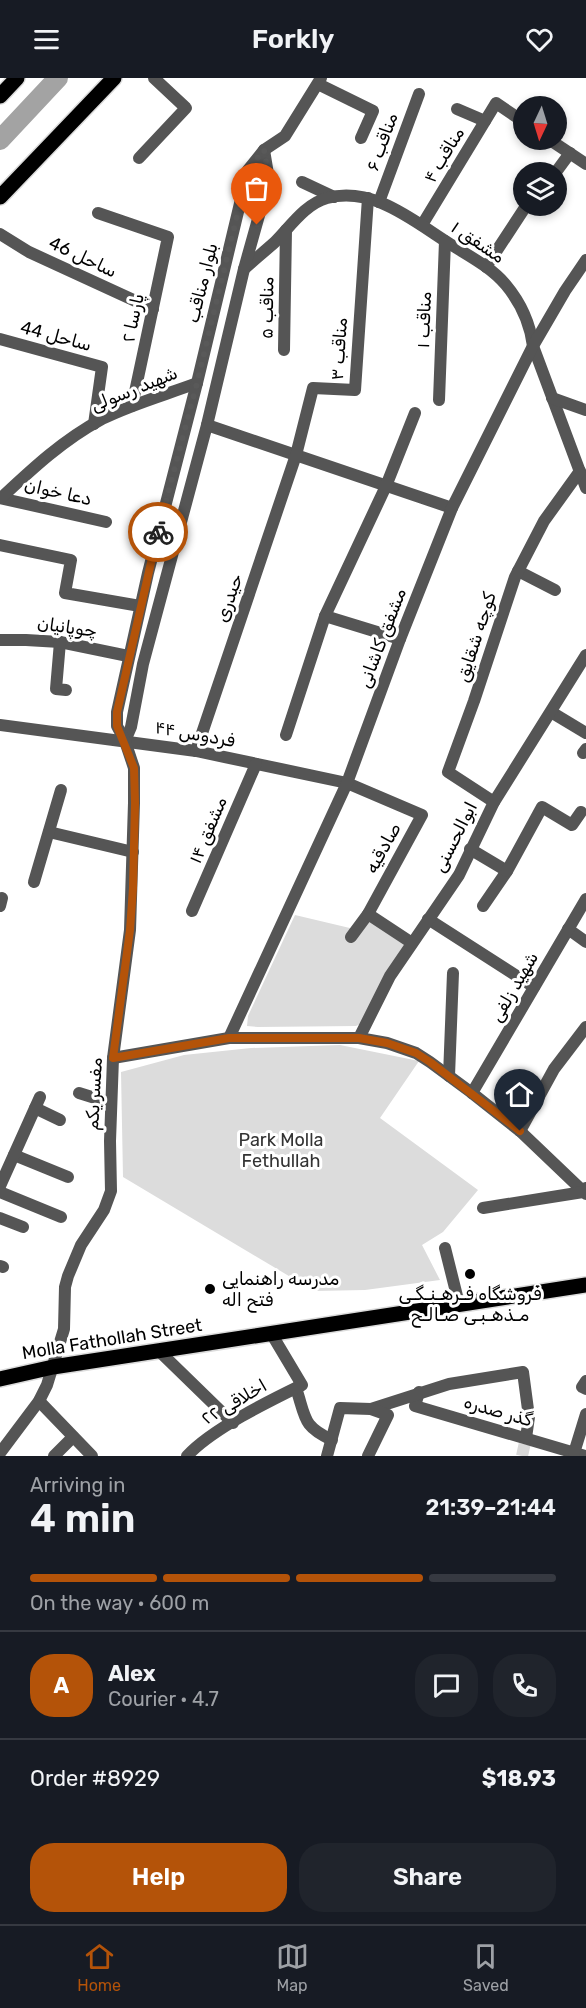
<!DOCTYPE html>
<html lang="en">
<head>
<meta charset="utf-8">
<style>
  :root { --surface:#171b24; --page:#20242c; --text:#f1f3f6; --muted:#9ea1a6; --line:#363941; --accent:#b45309 }
  body { margin:0; font-family:Rubik,"Noto Naskh Arabic",sans-serif; background:var(--page); color:var(--text); height:100vh; display:flex; flex-direction:column; font-size:22px; white-space:nowrap }
  * { box-sizing:border-box; margin:0 }
  p { font-size:20px; color:var(--muted) }
  .icon { flex:none; width:33px; height:33px; fill:none; stroke:currentColor; stroke-width:2; stroke-linecap:round; stroke-linejoin:round }
  .map { position:relative; height:1378px; overflow:hidden }
  .sheet { display:flex; flex-direction:column; background:var(--surface); flex:1 }
  .sheet>* { flex:none }
  .needle { width:39px; rotate:184deg }
  .controls { position:absolute; left:513px; top:18px; display:grid; gap:12px }
  .controls a { display:grid; place-items:center; width:54px; height:54px; border-radius:50%; background:var(--surface); box-shadow:0 3px 9px #0003; font-size:30px }
  .pin { position:absolute; display:grid; place-items:center; width:51px; height:51px; color:#fff; margin:-62px -26px; border-radius:50% 50% 50% 0; rotate:-45deg; box-shadow:0 0 6px #0007 }
  .pin .icon { rotate:45deg }
  .courier { position:absolute; display:grid; place-items:center; width:60px; height:60px; margin:-30px; border:4px solid #b45309; border-radius:50%; background:#fff; color:#222; box-shadow:0 2px 8px #0007 }
  .summary em { font-style:normal; font-weight:600 }
  .summary div { display:flex; flex-direction:column-reverse }
  .summary { display:flex; align-items:center; justify-content:space-between; height:102px; padding:0 30px }
  h1 { font-size:39px; font-weight:600; line-height:45px }
  .bar { display:grid; grid-template-columns:repeat(4,1fr); gap:9px 6px; align-content:center; height:72px; padding:0 30px }
  .bar i { height:8px; border-radius:4px; background:var(--line) }
  .bar .on { background:var(--accent) }
  .bar p { grid-column:span 4 }
  .line { display:flex; align-items:center; gap:15px; padding:0 30px; border-top:2px solid var(--line) }
  .line div { flex:1 }
  .round { display:grid; place-items:center; flex:none; width:63px; height:63px; border-radius:24px; background:var(--page) }
  .action { display:flex; gap:12px; margin-top:auto; padding:12px 30px }
  .action a { flex:1; height:69px; border-radius:24px; background:var(--accent); color:#fff; font-size:24px; font-weight:600; line-height:69px; text-align:center }
  .action a+a { background:var(--page); color:var(--text) }
  header { display:flex; justify-content:space-between; align-items:center; height:78px; padding:0 30px; background:var(--surface); font-size:27px; font-weight:600 }
  .dock { display:flex; justify-content:space-around; align-items:center; height:84px; border-top:2px solid var(--line); background:var(--surface); font-size:16px; color:var(--muted) }
  .dock a { display:grid; justify-items:center; gap:3px }
  .dock .on { color:var(--accent) }
  .map>svg:first-child { display:block }
  .green { fill:#dcdcdc }
  .lines { fill:none; stroke-linecap:round; stroke-linejoin:round }
  .river { stroke:#a3a3a3; stroke-width:20 }
  .minor-tunnel { stroke:#d9d9d9; stroke-width:12; stroke-dasharray:12 6; stroke-linecap:butt }
  .major-casing { stroke:#dbdbdb; stroke-width:18 }
  .minor { stroke:#555; stroke-width:12 }
  .major { stroke:#000; stroke-width:15 }
  .done { stroke:#595959; stroke-width:6; stroke-dasharray:0 10.8 }
  .route { stroke:#b45309; stroke-width:8 }
  .poi-dot { fill:#000; stroke:#fff; stroke-width:2 }
  .labels { text-anchor:middle; stroke-width:6; stroke-linejoin:round; paint-order:stroke }
  .street-label { font-size:18px; fill:#000; stroke:#fff }
  .park-label { font-size:18px; fill:#333; stroke:#fff }
  .poi-label { font-size:18px; fill:#000; stroke:#fff; text-anchor:start }
</style>
</head>
<body>
<header><svg class="icon" aria-label="menu" viewBox="0 0 24 24"><path d="M4 6h16M4 12h16M4 18h16"/></svg>Forkly<svg class="icon" aria-label="heart" viewBox="0 0 24 24"><path d="M12 20l-8-8c-3-5 5-10 8-4 3-6 11-1 8 4z"/></svg></header>
<div class="map">
<svg width="586" height="1378" viewBox="0 0 586 1378">
  <rect width="100%" height="100%" fill="#fff"/>
  <g class="green">
    <path d="M295 837 354 851 368 838 410 865 363 945 356 948 258 949 247 948 248 938Z"/>
    <path d="M340 967 419 983 380 1040 478 1112 443 1154 422 1167 440 1202 365 1212 314 1213 123 1099 121 994 184 977 251 970Z"/>
  </g>
  <g class="lines">
    <path class="river" d="M0 62 58 0"/>
    <path class="minor-tunnel" d="M522 1378 526 1360"/>
    <g class="major-casing">
      <g id="major">
        <path d="M0 18 17 0"/>
        <path d="M0 119 114 0"/>
        <path d="M0 1301 53 1289 586 1207"/>
      </g>
    </g>
    <g class="minor">
      <path d="M318 6 373 33 361 60"/>
      <path d="M457 31 485 43"/>
      <path d="M550 62 586 86"/>
      <path d="M139 80 186 30 154 0"/>
      <path d="M556 94 570 75"/>
      <path d="M302 104 334 119"/>
      <path d="M379 124 419 16"/>
      <path d="M98 135 168 159 132 328"/>
      <path d="M422 147 496 25 524 44"/>
      <path d="M0 156 29 174 153 231"/>
      <path d="M486 189 526 128"/>
      <path d="M244 191C254 182 265 173 275 164 290 149 305 126 327 120 372 108 411 141 447 164 467 177 490 188 506 207 521 225 530 245 533 268L586 410"/>
      <path d="M0 261 102 289 94 346"/>
      <path d="M284 272 286 152"/>
      <path d="M552 320 586 332"/>
      <path d="M439 322 445 163"/>
      <path d="M207 347 452 430"/>
      <path d="M0 420 106 444"/>
      <path d="M1 420C33 390 63 362 102 341 132 326 165 317 197 305"/>
      <path d="M0 467 71 482 65 515 140 528"/>
      <path d="M518 493 555 512"/>
      <path d="M325 538 400 561"/>
      <path d="M0 562H26L60 564 128 578"/>
      <path d="M60 564 56 611 66 612"/>
      <path d="M551 634 586 655"/>
      <path d="M0 647 196 673 347 705 422 737 368 836 351 859"/>
      <path d="M286 657 325 538 386 408 415 335"/>
      <path d="M125 663 131 649 143 586 207 347 244 191 269 102 264 72"/>
      <path d="M196 673 296 377 313 310 355 312 368 120"/>
      <path d="M583 675 586 671"/>
      <path d="M494 724 448 694 474 623 515 499 544 443 580 393"/>
      <path d="M49 754 133 774"/>
      <path d="M470 771 507 793 483 828"/>
      <path d="M507 793 542 729 572 747 581 734"/>
      <path d="M34 804 61 712"/>
      <path d="M0 828 2 820"/>
      <path d="M192 833 256 686"/>
      <path d="M368 836 412 865"/>
      <path d="M428 841 534 909"/>
      <path d="M568 851 586 864"/>
      <path d="M229 960 347 705 400 561 452 430 533 268 565 213 586 182"/>
      <path d="M359 960 390 898 459 797 494 724 586 577"/>
      <path d="M113 980 229 960H359L387 965 416 975 430 984 472 1015 520 1053 586 1116"/>
      <path d="M449 998 453 895"/>
      <path d="M79 1015 111 1025"/>
      <path d="M472 1015 586 821"/>
      <path d="M35 1030 60 1042"/>
      <path d="M520 1053 554 991 586 949"/>
      <path d="M14 1077 68 1099"/>
      <path d="M0 1108 40 1019"/>
      <path d="M0 1114 61 1139"/>
      <path d="M483 1130 583 1114 586 1110"/>
      <path d="M0 1140 23 1149"/>
      <path d="M445 1170 459 1226"/>
      <path d="M0 1188 3 1189"/>
      <path d="M158 1272 233 1345"/>
      <path d="M586 1303 582 1309 586 1311"/>
      <path d="M296 1310C306 1340 302 1348 332 1362"/>
      <path d="M419 1314 415 1328 585 1378"/>
      <path d="M39 1323 92 1378"/>
      <path d="M371 1331 449 1306 523 1294 529 1339 526 1360"/>
      <path d="M0 1375 39 1323 47 1307 64 1251 65 1209 68 1198 81 1167 104 1132 111 1113 110 1063 113 980 130 852 134 725V690L125 663 117 648V634L148 495 197 305 248 92 264 72 285 58 321 0"/>
      <path d="M574 1375 586 1336"/>
      <path d="M54 1378 73 1359"/>
      <path d="M187 1378C212 1351 269 1323 302 1307L271 1255"/>
      <path d="M327 1378 340 1330 371 1331 388 1337 368 1378"/>
    </g>
    <use href="#major" class="major"/>
  </g>
  <g class="lines">
    <path class="done" d="M158 454 197 305 248 92 264 72 269 102 257 147"/>
    <path class="route" d="M158 454 117 634V648L134 690 135 725 133 810 130 852 113 980 229 960H359L387 965 416 975 430 984 520 1053"/>
  </g>
  <g class="poi-dot">
    <circle cx="470" cy="1196" r="6"/>
    <circle cx="210" cy="1211" r="6"/>
  </g>
  <g class="labels">
    <g class="street-label">
      <text transform="translate(382 64) rotate(-70)" y="6">مناقب ۶</text>
      <text transform="translate(444 77) rotate(-59)" y="6">مناقب ۴</text>
      <text transform="translate(478 164) rotate(34)" y="6">مشفق ۱</text>
      <text transform="translate(83 179) rotate(25)" y="6">ساحل 46</text>
      <text transform="translate(202 205) rotate(-76)" y="6">بلوار مناقب</text>
      <text transform="translate(267 230) rotate(-89)" y="6">مناقب ۵</text>
      <text transform="translate(133 240) rotate(-78)" y="6">پارسا ۲</text>
      <text transform="translate(424 242) rotate(-88)" y="6">مناقب ۱</text>
      <text transform="translate(56 258) rotate(15)" y="6">ساحل 44</text>
      <text transform="translate(339 271) rotate(-86)" y="6">مناقب ۳</text>
      <text transform="translate(134 311) rotate(-22)" y="6">شهید رسولی</text>
      <text transform="translate(58 414) rotate(13)" y="6">دعا خوان</text>
      <text transform="translate(229 520) rotate(-71)" y="6">حیدری</text>
      <text transform="translate(67 549) rotate(8)" y="6">چوپانیان</text>
      <text transform="translate(476 559) rotate(-72)" y="6">کوچه شقایق</text>
      <text transform="translate(382 560) rotate(-69)" y="6">مشفق کاشانی</text>
      <text transform="translate(195 656) rotate(10)" y="6">فردوس ۴۴</text>
      <text transform="translate(208 752) rotate(-67)" y="6">مشفق ۱۴</text>
      <text transform="translate(455 759) rotate(-63)" y="6">ابوالحسنی</text>
      <text transform="translate(383 770) rotate(-61)" y="6">صادقیه</text>
      <text transform="translate(514 909) rotate(-60)" y="6">شهید زلفی</text>
      <text transform="translate(94 1016) rotate(-87)" y="6">مفسر یکم</text>
      <text transform="translate(112 1261) rotate(-9)" y="6">Molla Fathollah Street</text>
      <text transform="translate(234 1324) rotate(-30)" y="6">اخلاقی ۲۲</text>
      <text transform="translate(498 1333) rotate(16)" y="6">گذر صدره</text>
    </g>
    <g class="park-label">
      <text x="281" y="1068">Park Molla<tspan x="281" dy="21">Fethullah</tspan></text>
    </g>
    <g class="poi-label">
      <text x="222" y="1207">مدرسه راهنمایی<tspan x="222" dy="21">فتح اله</tspan></text>
      <text x="470" y="1222" text-anchor="middle">فروشگاه فـرهـنـگـی<tspan x="470" dy="21">مـذهـبـی صـالـح</tspan></text>
    </g>
  </g>
</svg>
<div class="controls">
<a><svg class="needle" viewBox="-14 -14 28 28"><path d="M0-13l5 13h-10z" fill="#e53935"/><path d="M0 13l5-13h-10z" fill="#9ea1a6"/></svg></a>
<a><svg class="icon" aria-label="layers" viewBox="0 0 24 24"><path d="M12 4l9 5-9 5-9-5zM3 14l9 5 9-5"/></svg></a>
</div>
<div class="pin" style="left:257px;top:147px;background:#ea580c"><svg class="icon" aria-label="bag" viewBox="0 0 24 24"><path d="M5 8h14l-1 12H6zM9 8a3 3 0 0 1 6 0"/></svg></div>
<div class="pin" style="left:520px;top:1053px;background:#1f2937"><svg class="icon" aria-label="home" viewBox="0 0 24 24"><path d="M3 11l9-7 9 7M6 9v11h12V9"/></svg></div>
<div class="courier" style="left:158px;top:454px"><svg class="icon" aria-label="bike" viewBox="0 0 24 24"><circle cx="6" cy="16" r="4"/><circle cx="18" cy="16" r="4"/><path d="M6 16l4-8h5l3 8M10 8l3 8H6M13 5h3"/></svg></div>
</div>
<section class="sheet">
<div class="summary"><div><h1>4 min</h1><p>Arriving in</p></div><em>21:39–21:44</em></div>
<div class="bar"><i class="on"></i><i class="on"></i><i class="on"></i><i></i><p>On the way · 600 m</p></div>
<div class="line" style="height:108px"><b class="round" style="background:var(--accent);color:#fff">A</b><div><b>Alex</b><p>Courier · 4.7</p></div><a class="round"><svg class="icon" aria-label="chat" viewBox="0 0 24 24"><path d="M4 5h16v11H9l-5 4z"/></svg></a><a class="round"><svg class="icon" aria-label="phone" viewBox="0 0 24 24"><path d="M5 4h4l2 5-3 2q2 4 5 5l2-3 5 2v4C11 20 4 13 5 4z"/></svg></a></div>
<div class="line" style="height:78px"><div>Order #8929</div><b>$18.93</b></div>
<div class="action"><a>Help</a><a>Share</a></div>
</section>
<nav class="dock">
<a class="on"><svg class="icon" aria-label="home" viewBox="0 0 24 24"><path d="M3 11l9-7 9 7M6 9v11h12V9"/></svg>Home</a>
<a><svg class="icon" aria-label="map" viewBox="0 0 24 24"><path d="M3 6l6-2 6 2 6-2v14l-6 2-6-2-6 2zM9 4v14M15 6v14"/></svg>Map</a>
<a><svg class="icon" aria-label="saved" viewBox="0 0 24 24"><path d="M7 4h10v16l-5-4-5 4z"/></svg>Saved</a>
</nav>
</body>
</html>
